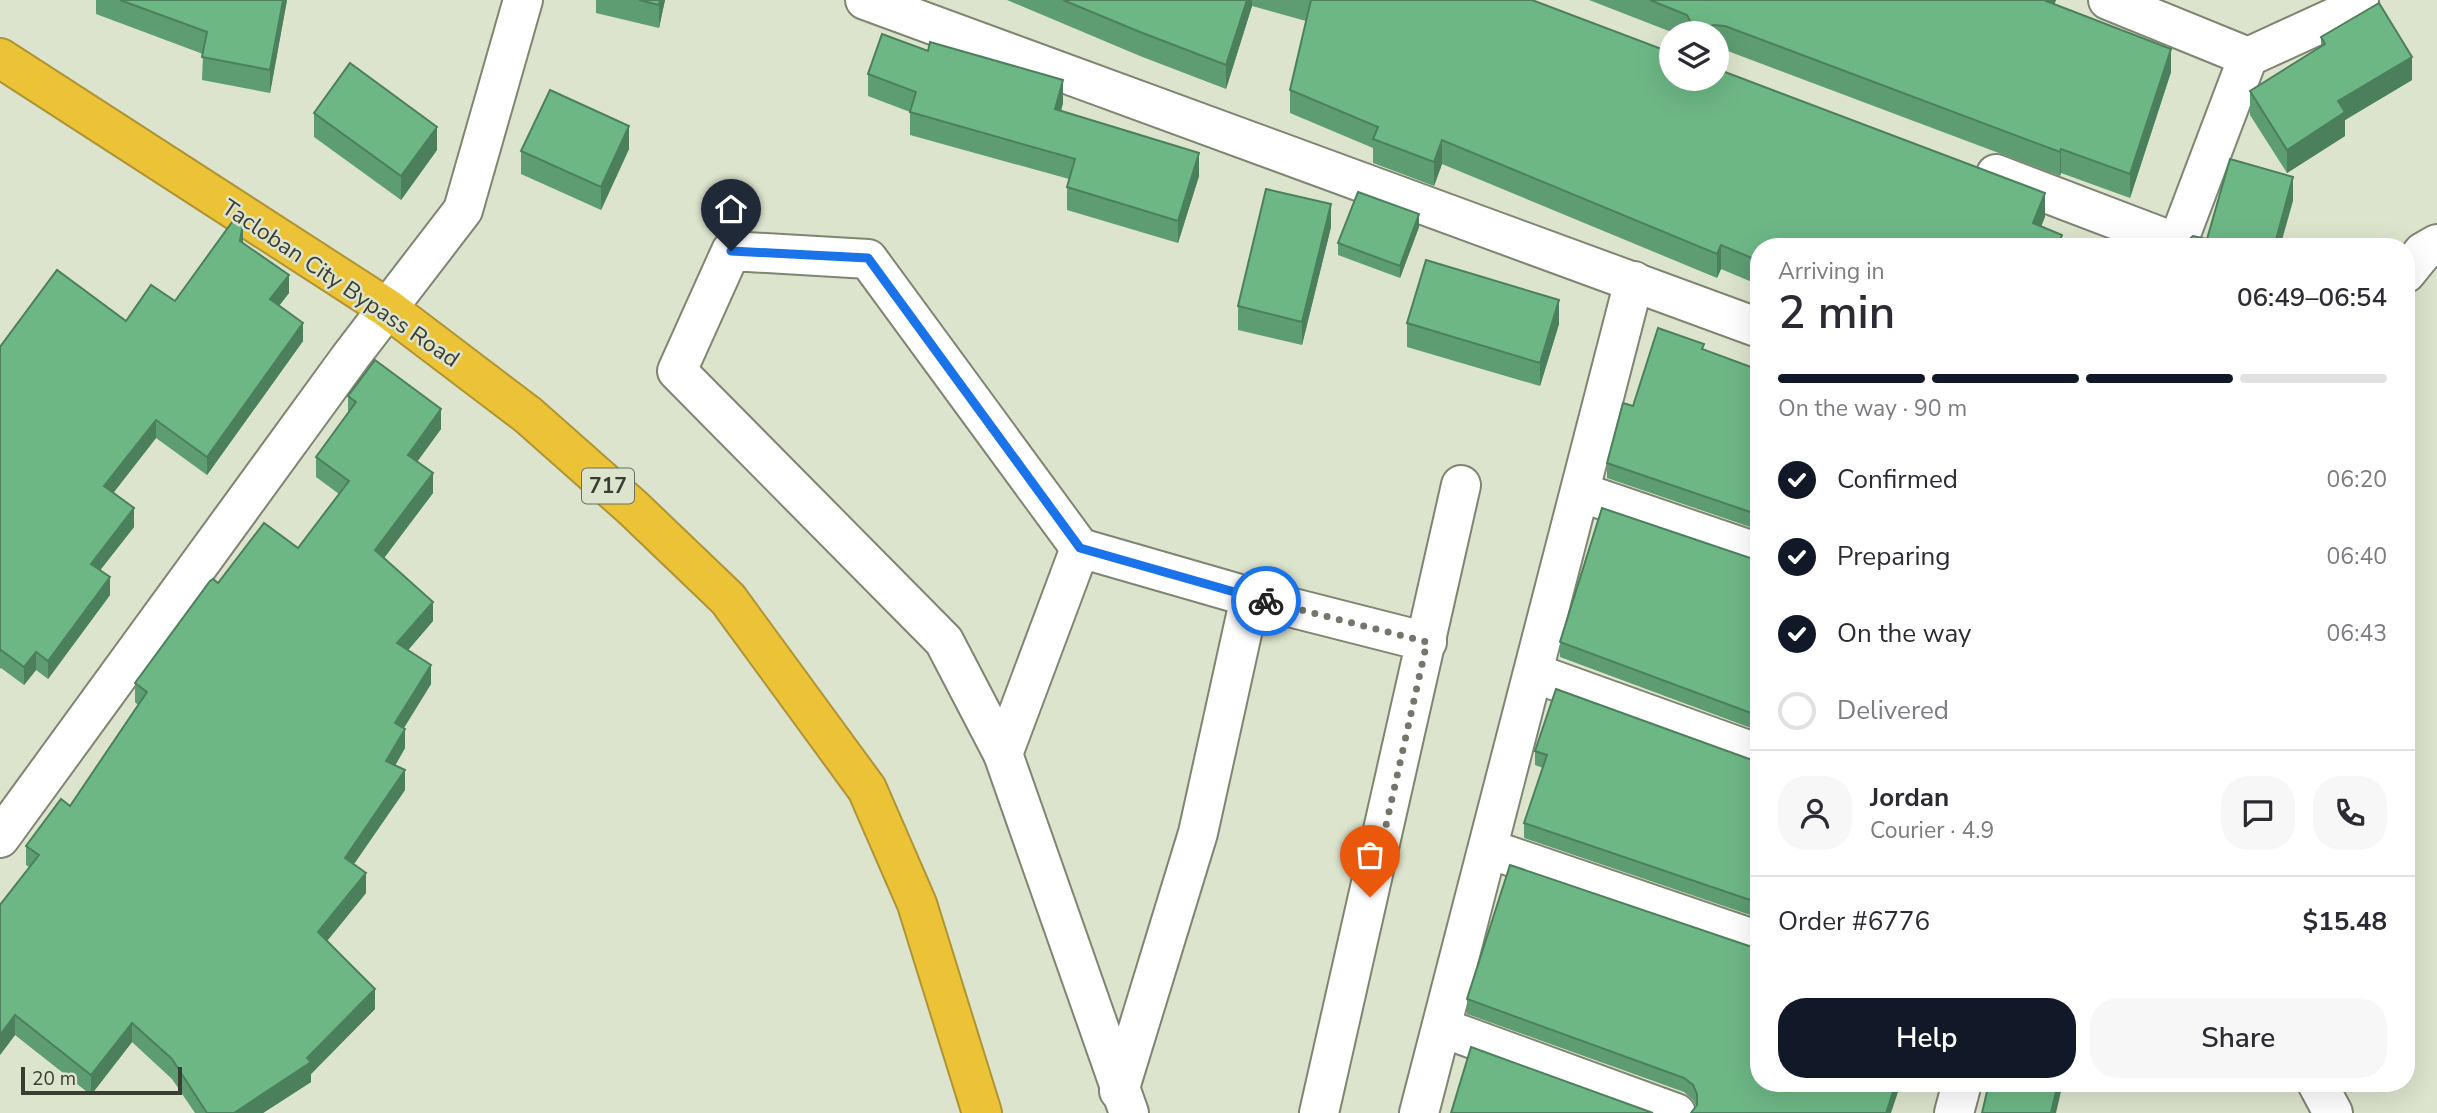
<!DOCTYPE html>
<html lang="en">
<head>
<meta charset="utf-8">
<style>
  :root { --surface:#fff; --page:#f7f7f7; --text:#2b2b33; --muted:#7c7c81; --line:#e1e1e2; --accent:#111827 }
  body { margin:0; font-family:"Nunito Sans",sans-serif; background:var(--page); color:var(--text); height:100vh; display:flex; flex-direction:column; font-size:26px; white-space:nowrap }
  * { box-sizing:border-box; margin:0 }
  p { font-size:23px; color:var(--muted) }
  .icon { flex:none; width:38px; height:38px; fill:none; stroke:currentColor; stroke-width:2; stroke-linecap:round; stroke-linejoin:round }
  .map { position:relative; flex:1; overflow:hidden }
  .sheet { position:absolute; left:1750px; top:238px; width:665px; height:854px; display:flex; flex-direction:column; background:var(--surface); border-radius:28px; box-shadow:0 7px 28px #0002 }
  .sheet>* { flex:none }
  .tools { position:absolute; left:1659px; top:21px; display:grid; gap:14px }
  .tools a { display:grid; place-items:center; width:70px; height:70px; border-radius:50%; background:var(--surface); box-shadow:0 7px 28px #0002; font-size:35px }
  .scale { position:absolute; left:21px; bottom:18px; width:161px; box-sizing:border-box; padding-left:7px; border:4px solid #3a3d34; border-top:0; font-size:19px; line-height:24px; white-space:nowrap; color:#3a3d34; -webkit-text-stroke:5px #dce4cd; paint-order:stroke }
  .pin { position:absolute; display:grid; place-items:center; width:60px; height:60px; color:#fff; margin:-72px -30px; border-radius:50% 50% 50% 0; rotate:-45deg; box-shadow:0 0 7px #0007 }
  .pin .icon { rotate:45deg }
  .courier { position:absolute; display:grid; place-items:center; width:70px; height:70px; margin:-35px; border:5px solid #1a73e8; border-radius:50%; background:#fff; color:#222; box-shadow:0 2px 9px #0007 }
  .summary em { font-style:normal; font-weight:600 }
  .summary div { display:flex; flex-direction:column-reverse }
  .summary { display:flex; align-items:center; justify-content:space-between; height:119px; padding:0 28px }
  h1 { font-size:46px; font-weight:600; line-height:52px }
  .bar { display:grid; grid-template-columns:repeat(4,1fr); gap:10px 7px; align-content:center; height:84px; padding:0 28px }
  .bar i { height:9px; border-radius:5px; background:var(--line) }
  .bar .current { background:var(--accent) }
  .bar p { grid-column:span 4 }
  .line { display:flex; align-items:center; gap:18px; padding:0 28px; border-top:2px solid var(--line) }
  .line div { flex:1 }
  .round { display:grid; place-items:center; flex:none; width:74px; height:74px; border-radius:28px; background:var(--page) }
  ol { padding:0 28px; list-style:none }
  li { display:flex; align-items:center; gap:21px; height:77px }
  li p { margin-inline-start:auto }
  li .icon { padding:7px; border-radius:50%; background:var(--accent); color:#fff; stroke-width:4 }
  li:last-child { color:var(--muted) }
  li i { width:38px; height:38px; border:4px solid var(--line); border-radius:50% }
  .cta { display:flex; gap:14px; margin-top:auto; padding:14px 28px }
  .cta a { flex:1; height:80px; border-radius:28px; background:var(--accent); color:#fff; font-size:28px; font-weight:600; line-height:80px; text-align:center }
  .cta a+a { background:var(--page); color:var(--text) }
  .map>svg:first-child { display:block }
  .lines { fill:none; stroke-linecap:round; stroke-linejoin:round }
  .minor-casing { stroke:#7e8570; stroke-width:42 }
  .highway-casing { stroke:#ae9435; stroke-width:42 }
  .minor { stroke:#fff; stroke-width:38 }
  .highway { stroke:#ecc336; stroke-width:38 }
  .wall { fill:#5e9d72 }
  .shaded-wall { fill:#4c805d }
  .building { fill:#6db785; stroke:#4c805d; stroke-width:2 }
  .done { stroke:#73776a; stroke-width:7; stroke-dasharray:0 12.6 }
  .route { stroke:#1a73e8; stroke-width:9 }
  .labels { text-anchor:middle; stroke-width:5; stroke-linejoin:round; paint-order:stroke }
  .shield { fill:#dce4cd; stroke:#6b6f62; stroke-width:2 }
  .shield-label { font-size:21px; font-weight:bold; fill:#3a3d34 }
  .street-label { font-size:23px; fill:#3a3d34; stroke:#dce4cd }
</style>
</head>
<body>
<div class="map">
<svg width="2437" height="1113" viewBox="0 0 2437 1113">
  <rect width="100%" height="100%" fill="#dce4cd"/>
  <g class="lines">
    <g class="minor-casing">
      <g id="minor">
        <path d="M865 0 1759 328"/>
        <path d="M2108 0 2248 57"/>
        <path d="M1996 174 2177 243"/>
        <path d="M2176 247 2248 57 2344 13 2359 0"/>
        <path d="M2406 273 2423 252 2437 244"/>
        <path d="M1580 492 1759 553"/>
        <path d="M1534 673 1759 754"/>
        <path d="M1003 754 1080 548"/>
        <path d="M0 838 351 356 463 210 523 0"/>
        <path d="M1489 849 1759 941"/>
        <path d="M1443 1028 1676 1113"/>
        <path d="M2317 1083 2333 1113"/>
        <path d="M1119 1091 1198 833 1250 597"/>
        <path d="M1129 1113 1003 754 944 641 677 371 731 251 868 259 1080 548 1250 597 1427 642"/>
        <path d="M1319 1113 1461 485"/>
        <path d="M1419 1113 1634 281"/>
        <path d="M1954 1113 1962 1083"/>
      </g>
    </g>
    <g class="highway-casing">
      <path id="highway" d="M0 58 387 308 528 415 633 508 728 599 867 789 917 904 982 1113"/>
    </g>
    <use href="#minor" class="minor"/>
    <use href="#highway" class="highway"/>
  </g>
  <g class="wall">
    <path d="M96 0H287L270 93 202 80 203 54 96 14Z"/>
    <path d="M596 0H665L659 28 596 13Z"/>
    <path d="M1007 0H1532L2045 217 1759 247V285L1721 269 1717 278 1442 164 1434 186 1373 163V148L1290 113V90L1306 21 1252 6 1226 89 1140 56Z"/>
    <path d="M1589 0H2056L2054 4 2171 72 2130 198 2061 173 2060 176 1725 50 1717 49V33H1674Z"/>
    <path d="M2321 37 2412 80 2345 120V136L2287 173 2250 115V91L2321 46Z"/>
    <path d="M868 74 1063 103 1061 111 1199 176 1178 243 1067 210V187L1069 179 910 135V112L868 96Z"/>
    <path d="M314 113 437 150 401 200 314 137Z"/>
    <path d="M629 149 601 210 521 174V151Z"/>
    <path d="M1331 227 1302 345 1238 330V306Z"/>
    <path d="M1419 227 1400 278 1338 255V243Z"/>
    <path d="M243 243 289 293 279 306 303 341 207 475 156 438 113 493 134 527 100 570 110 595 48 679 36 670 24 685 1 668 0 669V347L126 321 175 301Z"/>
    <path d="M1407 323 1559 324 1540 386 1407 347Z"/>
    <path d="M1704 350 1759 370V530L1607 478V463L1633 406Z"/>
    <path d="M348 396 441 429 417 462 433 493 384 558 433 621 408 650 431 684 404 728 405 748 395 766 405 790 354 864 366 893 327 941 375 1009 311 1074V1082L263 1113H195L172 1079 132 1042 91 1095 15 1035 0 1055 29 867 26 865V846L70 806 138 705 135 702V683L218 583 298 548 339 494 316 477V457L348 413Z"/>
    <path d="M1753 559H1759V731L1560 657V642Z"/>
    <path d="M1535 751 1759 760V918L1524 838V823L1543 768 1535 765Z"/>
    <path d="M1752 947 1696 1106 1693 1100 1684 1092 1467 1014V999Z"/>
  </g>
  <g class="shaded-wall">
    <path d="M283 0H287L270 93V70Z"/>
    <path d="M660 0H665L659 28V5Z"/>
    <path d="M1247 0H1252V6L1226 89V65Z"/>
    <path d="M2046 0H2056L2046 25Z"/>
    <path d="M1713 25V33H1700L1704 29Z"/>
    <path d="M2171 49V72L2130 198V174Z"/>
    <path d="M2412 57V80L2345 120V136L2287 173V150L2338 101Z"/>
    <path d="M1063 80V103L1055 132V109Z"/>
    <path d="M629 126V149L601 210V187Z"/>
    <path d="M437 127V150L401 200V176Z"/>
    <path d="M1442 140V164L1434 186V162Z"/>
    <path d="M2061 149V173L2060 176V152Z"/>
    <path d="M1199 153V176L1178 243V221Z"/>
    <path d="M2293 177V201L2280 247H2274Z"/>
    <path d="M2045 193V217L2033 247V223Z"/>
    <path d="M1331 204V227L1302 345V322Z"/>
    <path d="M1419 214V227L1400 278V266Z"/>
    <path d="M243 223V241L240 259V241Z"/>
    <path d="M2062 235V247L2058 245Z"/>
    <path d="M1721 245V269L1717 278V254Z"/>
    <path d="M289 275V293L270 317V299Z"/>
    <path d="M1559 300V324L1540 386V363Z"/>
    <path d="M303 323V341L207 475V457Z"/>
    <path d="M441 409V429L408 474V455Z"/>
    <path d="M156 420V438L104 505V486Z"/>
    <path d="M433 473V493L375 570V550Z"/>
    <path d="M134 508V527L91 582V564Z"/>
    <path d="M110 577V595L48 679V661Z"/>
    <path d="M433 602V621L397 663V643Z"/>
    <path d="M36 652V670L24 685V667Z"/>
    <path d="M431 665V684L395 742V723Z"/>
    <path d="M405 729V748L386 781V761Z"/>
    <path d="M405 770V790L345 877V858Z"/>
    <path d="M366 873V893L318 952V932Z"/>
    <path d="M375 989V1009L311 1074V1082L263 1113H234L307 1058Z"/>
    <path d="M15 1015V1035L0 1055V1035Z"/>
    <path d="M132 1023V1042L91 1095V1075Z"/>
    <path d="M1896 1083H1901L1891 1113H1886Z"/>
    <path d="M2058 1083H2063L2056 1113H2051Z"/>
  </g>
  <g class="building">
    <path d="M120 0H283L270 70 202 57 207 32Z"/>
    <path d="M639 0H660L659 5Z"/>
    <path d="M1063 0H1247L1226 65 1140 32Z"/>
    <path d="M1311 0H1532L1664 50H1671V79H1717V69L2045 193 2033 223 2062 235 2058 245 2062 247H1759V261L1721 245 1717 254 1442 140 1434 162 1373 139 1378 127 1290 90Z"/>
    <path d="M1650 0H2046V1L2171 49 2130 174 2061 149 2060 152 1725 26 1713 25 1704 29 1700 33H1692V25L1687 15Z"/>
    <path d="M2379 3 2412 57 2338 101 2345 112 2287 150 2250 91 2325 44 2321 37Z"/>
    <path d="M882 34 928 51 930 42 1063 80 1055 109 1199 153 1178 221 1067 187 1075 159 910 112 916 92 868 74Z"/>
    <path d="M350 63 437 127 401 176 314 113Z"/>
    <path d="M550 90 629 126 601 187 521 151Z"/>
    <path d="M2230 159 2293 177 2274 247H2185L2186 242 2193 236 2207 239Z"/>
    <path d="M1266 189 1331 204 1302 322 1238 306Z"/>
    <path d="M1358 192 1419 214 1400 266 1338 243Z"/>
    <path d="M235 218 243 223 240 241 289 275 270 299 303 323 207 457 156 420 104 486 134 508 91 564 110 577 48 661 36 652 24 667 1 650 0 651V347L57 270 126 321 151 285 175 301Z"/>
    <path d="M1426 260 1559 300 1540 363 1407 323Z"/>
    <path d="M1658 328 1704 344 1702 349 1759 370V515L1607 463 1623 403 1633 406Z"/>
    <path d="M375 360 441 409 408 455 433 473 375 550 433 602 397 643 431 665 395 723 405 729 386 761 405 770 345 858 366 873 318 932 375 989 307 1058 311 1062 234 1113H207L172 1059 132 1023 91 1075 15 1015 0 1035V905L39 855 26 846 61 799 70 806 147 692 135 683 210 581 213 579 218 583 264 523 298 548 349 481 316 457 356 402 348 396Z"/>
    <path d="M1602 508 1753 559H1759V716L1560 642Z"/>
    <path d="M1556 689 1752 760H1759V903L1524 823 1547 755 1535 751Z"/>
    <path d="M1510 865 1752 947H1759V1083H1896L1886 1113H1691L1697 1105V1094L1693 1085 1684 1078 1467 999Z"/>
    <path d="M1471 1047 1653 1113H1451Z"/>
    <path d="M1989 1083H2058L2051 1113H1982Z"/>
  </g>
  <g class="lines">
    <path class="done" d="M1266 601 1427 642 1370 897"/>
    <path class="route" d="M731 251 868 258 1080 548 1266 601"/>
  </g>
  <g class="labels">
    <rect class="shield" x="582" y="468.5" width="52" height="35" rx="5"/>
    <g class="shield-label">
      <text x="608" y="493">717</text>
    </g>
    <g class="street-label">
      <text transform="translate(341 283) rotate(34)" y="8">Tacloban City Bypass Road</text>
    </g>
  </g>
</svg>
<div class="tools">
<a><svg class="icon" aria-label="layers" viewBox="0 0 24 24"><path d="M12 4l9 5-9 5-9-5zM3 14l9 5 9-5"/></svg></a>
</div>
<div class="scale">20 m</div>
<div class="pin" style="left:1370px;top:897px;background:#ea580c"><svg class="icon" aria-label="bag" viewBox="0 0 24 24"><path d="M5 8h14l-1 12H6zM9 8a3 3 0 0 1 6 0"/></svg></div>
<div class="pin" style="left:731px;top:251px;background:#1f2937"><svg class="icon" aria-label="home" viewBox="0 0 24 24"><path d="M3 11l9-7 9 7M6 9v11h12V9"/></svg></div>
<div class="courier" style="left:1266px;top:601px"><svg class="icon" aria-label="bike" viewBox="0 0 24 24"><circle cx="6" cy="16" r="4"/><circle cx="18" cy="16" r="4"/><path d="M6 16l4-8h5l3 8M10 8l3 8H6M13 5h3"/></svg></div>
<section class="sheet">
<div class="summary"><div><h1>2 min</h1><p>Arriving in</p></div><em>06:49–06:54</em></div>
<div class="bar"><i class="current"></i><i class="current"></i><i class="current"></i><i></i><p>On the way · 90 m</p></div>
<ol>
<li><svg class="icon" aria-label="check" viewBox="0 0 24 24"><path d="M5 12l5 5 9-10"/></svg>Confirmed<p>06:20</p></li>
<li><svg class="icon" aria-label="check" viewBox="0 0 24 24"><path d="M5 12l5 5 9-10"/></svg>Preparing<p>06:40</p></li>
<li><svg class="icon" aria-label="check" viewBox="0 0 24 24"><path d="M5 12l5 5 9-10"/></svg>On the way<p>06:43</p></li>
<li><i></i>Delivered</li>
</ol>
<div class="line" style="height:126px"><a class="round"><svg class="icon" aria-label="person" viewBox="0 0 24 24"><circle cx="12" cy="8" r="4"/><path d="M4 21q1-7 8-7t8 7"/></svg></a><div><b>Jordan</b><p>Courier · 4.9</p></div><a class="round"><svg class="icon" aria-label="chat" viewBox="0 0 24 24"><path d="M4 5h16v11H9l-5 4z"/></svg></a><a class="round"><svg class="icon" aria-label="phone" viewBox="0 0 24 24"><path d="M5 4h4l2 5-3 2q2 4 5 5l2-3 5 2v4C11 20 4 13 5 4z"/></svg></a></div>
<div class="line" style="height:91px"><div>Order #6776</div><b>$15.48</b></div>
<div class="cta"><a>Help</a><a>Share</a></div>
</section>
</div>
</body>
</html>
